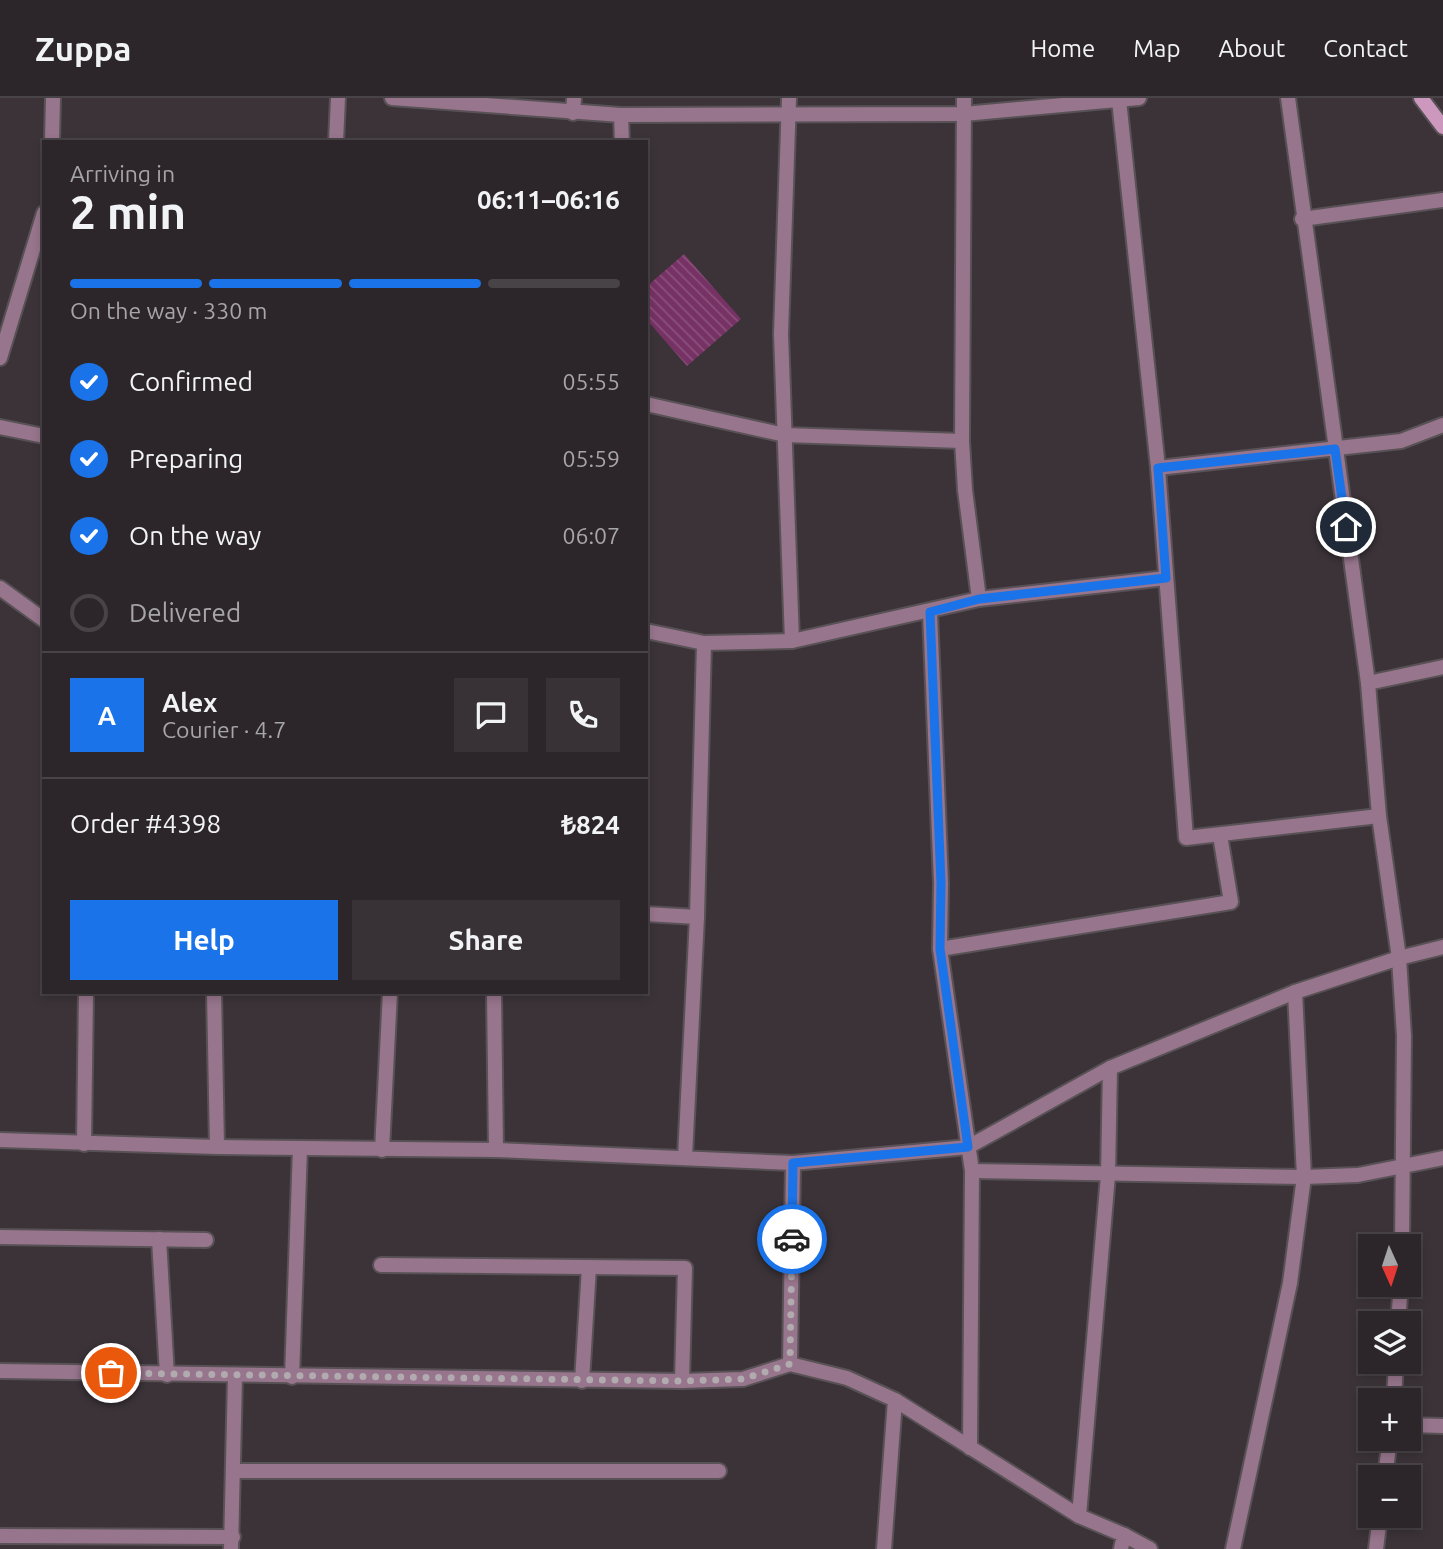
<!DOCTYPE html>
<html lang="en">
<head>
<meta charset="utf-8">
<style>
  :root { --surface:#2c262a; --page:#383236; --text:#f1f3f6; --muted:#a6a5a8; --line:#484347; --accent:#1a73e8 }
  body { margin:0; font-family:Ubuntu,sans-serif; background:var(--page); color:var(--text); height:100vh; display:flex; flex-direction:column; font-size:26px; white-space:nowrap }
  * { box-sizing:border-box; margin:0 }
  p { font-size:23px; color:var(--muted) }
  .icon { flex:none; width:38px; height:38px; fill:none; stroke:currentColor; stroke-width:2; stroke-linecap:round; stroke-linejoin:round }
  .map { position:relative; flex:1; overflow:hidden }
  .side { position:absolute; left:42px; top:42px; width:606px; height:854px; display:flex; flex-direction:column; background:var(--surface); border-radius:0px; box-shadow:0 4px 10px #0003,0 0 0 2px var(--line) }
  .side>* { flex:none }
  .needle { width:46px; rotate:177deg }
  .tools { position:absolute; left:1358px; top:1136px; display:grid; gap:14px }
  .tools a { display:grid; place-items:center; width:63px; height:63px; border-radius:0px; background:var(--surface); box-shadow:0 4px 10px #0003,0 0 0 2px var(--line); font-size:35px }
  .pin { position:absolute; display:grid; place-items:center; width:60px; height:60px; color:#fff; margin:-30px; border:4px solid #fff; border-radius:50%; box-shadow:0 2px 7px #0007 }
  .courier { position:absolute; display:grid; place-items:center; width:70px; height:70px; margin:-35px; border:5px solid #1a73e8; border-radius:50%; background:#fff; color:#222; box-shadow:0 2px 9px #0007 }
  .overview em { font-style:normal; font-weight:600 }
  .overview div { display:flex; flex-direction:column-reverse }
  .overview { display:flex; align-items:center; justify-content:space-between; height:119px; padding:0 28px }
  h1 { font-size:46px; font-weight:600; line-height:52px }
  .bar { display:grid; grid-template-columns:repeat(4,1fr); gap:10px 7px; align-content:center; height:84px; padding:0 28px }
  .bar i { height:9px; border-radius:5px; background:var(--line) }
  .bar .selected { background:var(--accent) }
  .bar p { grid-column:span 4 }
  .line { display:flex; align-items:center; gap:18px; padding:0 28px; border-top:2px solid var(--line) }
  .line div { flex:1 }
  .round { display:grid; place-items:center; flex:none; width:74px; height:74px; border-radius:0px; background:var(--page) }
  ol { padding:0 28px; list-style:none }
  li { display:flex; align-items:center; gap:21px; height:77px }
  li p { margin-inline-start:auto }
  li .icon { padding:7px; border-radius:50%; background:var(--accent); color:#fff; stroke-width:4 }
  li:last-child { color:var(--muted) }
  li i { width:38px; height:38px; border:4px solid var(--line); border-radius:50% }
  .action { display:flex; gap:14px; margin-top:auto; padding:14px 28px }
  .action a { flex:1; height:80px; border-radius:0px; background:var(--accent); color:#fff; font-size:28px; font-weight:600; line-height:80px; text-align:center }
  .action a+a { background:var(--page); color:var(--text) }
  header { display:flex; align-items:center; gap:42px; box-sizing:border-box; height:98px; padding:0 35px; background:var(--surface); border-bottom:2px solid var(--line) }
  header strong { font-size:33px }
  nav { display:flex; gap:38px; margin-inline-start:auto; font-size:24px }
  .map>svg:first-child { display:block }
  .building { fill:url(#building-back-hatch) }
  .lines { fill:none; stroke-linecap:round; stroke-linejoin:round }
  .street-casing { stroke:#585155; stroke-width:18 }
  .secondary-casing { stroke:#585155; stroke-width:18 }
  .street { stroke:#97758c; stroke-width:14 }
  .secondary { stroke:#cd98bd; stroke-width:14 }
  .done { stroke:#b1abaf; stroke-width:7; stroke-dasharray:0 12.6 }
  .route { stroke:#1a73e8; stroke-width:9 }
</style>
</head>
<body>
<header>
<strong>Zuppa</strong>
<nav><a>Home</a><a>Map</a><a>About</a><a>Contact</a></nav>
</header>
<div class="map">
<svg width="1443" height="1451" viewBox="0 0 1443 1451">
  <defs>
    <pattern id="building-back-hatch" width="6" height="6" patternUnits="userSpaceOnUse" patternTransform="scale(1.75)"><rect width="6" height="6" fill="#763265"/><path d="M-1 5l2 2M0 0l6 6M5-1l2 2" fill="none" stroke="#8a507b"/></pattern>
  </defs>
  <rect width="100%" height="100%" fill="#3b3338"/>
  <path class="building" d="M684 156 741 221 687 268 646 221V189Z"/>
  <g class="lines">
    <g class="street-casing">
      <g id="street">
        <path d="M392 0 621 17 964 16 1139 0"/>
        <path d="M789 0 781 236 792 543"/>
        <path d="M964 0 962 343 965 392 979 501"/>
        <path d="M1288 0 1368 585 1379 718 1399 860 1404 938 1402 1148"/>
        <path d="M1119 2 1158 370 1186 740 1379 718"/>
        <path d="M573 15 574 0"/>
        <path d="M621 17 622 44"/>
        <path d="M52 44 53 0"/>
        <path d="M336 44 338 0"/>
        <path d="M1302 121 1443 102"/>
        <path d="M0 260 44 115"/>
        <path d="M646 306 785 337 962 343"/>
        <path d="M0 329 44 338"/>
        <path d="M1158 370 1401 343 1443 327"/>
        <path d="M0 490 44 522"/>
        <path d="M930 514 941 785 940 851 972 1073 970 1350"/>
        <path d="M646 533 704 545 792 543 979 501 1166 480"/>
        <path d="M1368 585 1443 569"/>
        <path d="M646 816 697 819"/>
        <path d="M940 851 1231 804 1220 737"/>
        <path d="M214 894 217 1049"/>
        <path d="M494 894 496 1052"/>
        <path d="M0 1042 217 1049 496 1052 793 1065 968 1049 1110 970 1295 894 1399 860 1443 849"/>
        <path d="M84 1046 86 894"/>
        <path d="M382 1052 390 894"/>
        <path d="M685 1059 697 819 704 545"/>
        <path d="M972 1073 1304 1079 1358 1077 1443 1060"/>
        <path d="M0 1139 206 1142"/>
        <path d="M159 1141 167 1277"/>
        <path d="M381 1167 685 1170 682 1283"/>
        <path d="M1398 1225 1401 1186"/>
        <path d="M790 1266 793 1065"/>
        <path d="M0 1273 682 1283 743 1281 790 1266 847 1280 895 1302 1079 1418 1124 1437 1121 1451"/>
        <path d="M292 1279 300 1050"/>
        <path d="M582 1283 589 1169"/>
        <path d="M1394 1302 1396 1264"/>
        <path d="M1409 1327 1443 1328"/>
        <path d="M234 1373H719"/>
        <path d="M1385 1379 1390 1340"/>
        <path d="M1079 1418 1108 1077 1110 970"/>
        <path d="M1124 1437 1150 1451"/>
        <path d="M0 1438 233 1439"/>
        <path d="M231 1451 235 1278"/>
        <path d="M884 1451 895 1302"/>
        <path d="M1233 1451 1290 1185 1304 1079 1295 894"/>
        <path d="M1376 1451 1380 1418"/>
      </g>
    </g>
    <g class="secondary-casing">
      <path id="secondary" d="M1421 0 1443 29"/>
    </g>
    <use href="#street" class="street"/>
    <use href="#secondary" class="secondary"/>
  </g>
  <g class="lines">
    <path class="done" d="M111 1275 682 1283 743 1281 790 1266 792 1141"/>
    <path class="route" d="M792 1141 793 1065 968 1049 940 851 941 785 930 514 979 501 1166 480 1158 370 1335 351 1346 429"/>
  </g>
</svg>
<div class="tools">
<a><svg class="needle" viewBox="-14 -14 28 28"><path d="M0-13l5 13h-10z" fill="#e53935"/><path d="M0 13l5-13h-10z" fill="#a6a5a8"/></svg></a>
<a><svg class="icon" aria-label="layers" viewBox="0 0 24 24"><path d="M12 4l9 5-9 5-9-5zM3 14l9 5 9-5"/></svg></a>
<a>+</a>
<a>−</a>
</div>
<div class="pin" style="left:111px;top:1275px;background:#ea580c"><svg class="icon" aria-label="bag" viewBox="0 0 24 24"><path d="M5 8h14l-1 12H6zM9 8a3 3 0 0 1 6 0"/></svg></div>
<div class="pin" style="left:1346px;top:429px;background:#1f2937"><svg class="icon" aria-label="home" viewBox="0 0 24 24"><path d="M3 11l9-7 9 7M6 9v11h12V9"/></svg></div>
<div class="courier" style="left:792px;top:1141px"><svg class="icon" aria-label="car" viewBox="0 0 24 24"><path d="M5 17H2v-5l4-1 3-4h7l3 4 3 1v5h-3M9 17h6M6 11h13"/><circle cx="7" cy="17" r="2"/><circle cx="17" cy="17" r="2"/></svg></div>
<section class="side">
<div class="overview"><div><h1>2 min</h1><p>Arriving in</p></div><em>06:11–06:16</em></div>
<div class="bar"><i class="selected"></i><i class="selected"></i><i class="selected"></i><i></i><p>On the way · 330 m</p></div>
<ol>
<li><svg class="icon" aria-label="check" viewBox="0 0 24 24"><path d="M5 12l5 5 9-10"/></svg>Confirmed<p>05:55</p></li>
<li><svg class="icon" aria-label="check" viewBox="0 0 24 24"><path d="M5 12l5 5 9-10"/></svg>Preparing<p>05:59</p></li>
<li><svg class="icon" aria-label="check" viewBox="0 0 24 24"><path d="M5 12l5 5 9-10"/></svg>On the way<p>06:07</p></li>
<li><i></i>Delivered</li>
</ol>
<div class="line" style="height:126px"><b class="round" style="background:var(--accent);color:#fff">A</b><div><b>Alex</b><p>Courier · 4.7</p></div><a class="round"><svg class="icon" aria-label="chat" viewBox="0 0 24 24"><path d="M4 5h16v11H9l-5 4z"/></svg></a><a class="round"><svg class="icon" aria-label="phone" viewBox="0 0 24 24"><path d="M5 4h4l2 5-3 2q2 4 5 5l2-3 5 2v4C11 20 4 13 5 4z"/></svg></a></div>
<div class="line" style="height:91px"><div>Order #4398</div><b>₺824</b></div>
<div class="action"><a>Help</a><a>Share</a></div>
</section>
</div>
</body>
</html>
